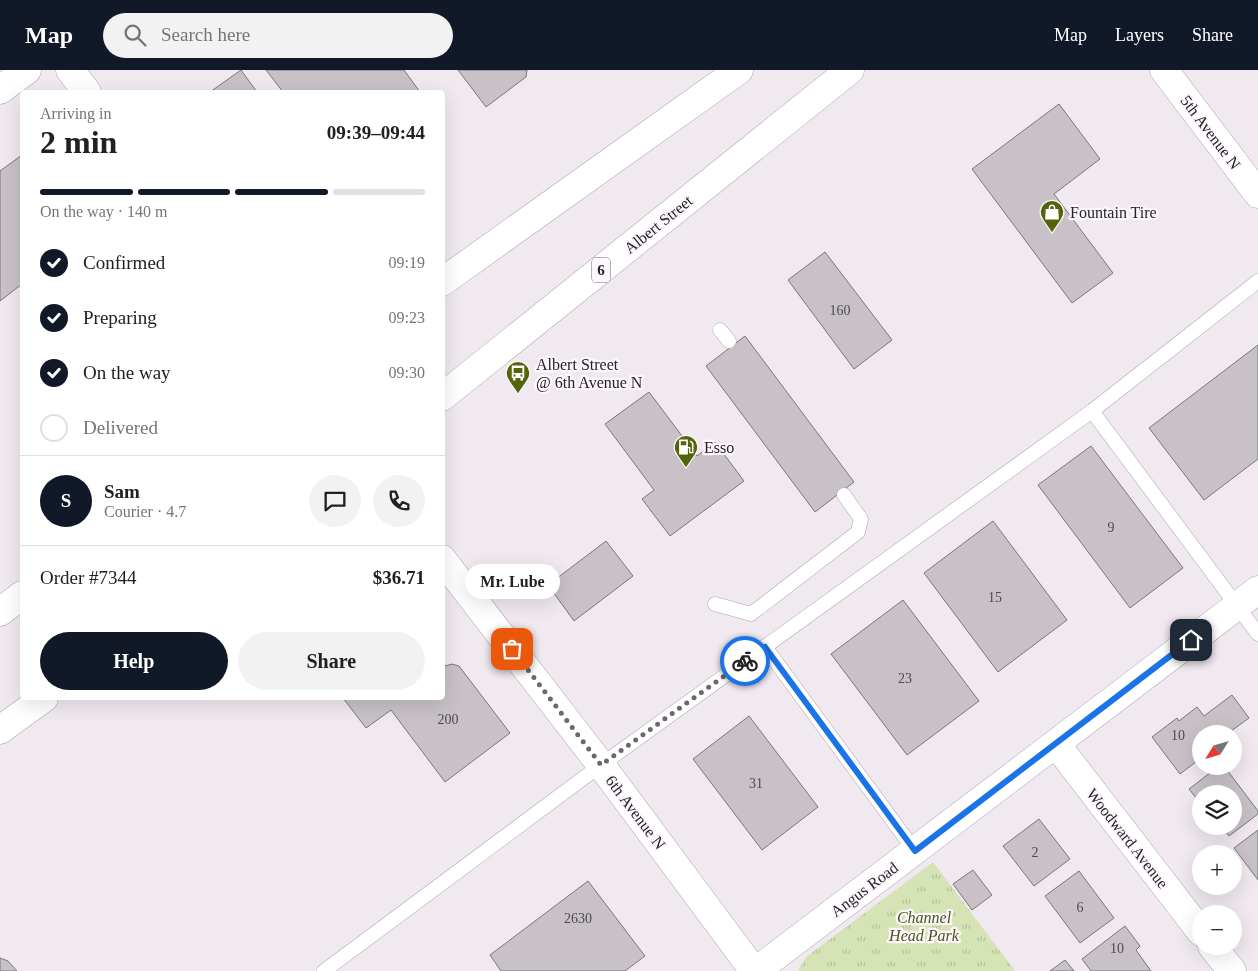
<!DOCTYPE html>
<html lang="en">
<head>
<meta charset="utf-8">
<style>
  :root { --surface:#fff; --page:#f2f2f2; --text:#202124; --muted:#757577; --line:#e0e0e0; --accent:#111827 }
  body { margin:0; font-family:Georgia,serif; background:var(--page); color:var(--text); height:100vh; display:flex; flex-direction:column; font-size:19px; white-space:nowrap }
  * { box-sizing:border-box; margin:0 }
  p { font-size:16px; color:var(--muted) }
  .icon { flex:none; width:28px; height:28px; fill:none; stroke:currentColor; stroke-width:2; stroke-linecap:round; stroke-linejoin:round }
  .map { position:relative; flex:1; overflow:hidden }
  .drawer { position:absolute; left:20px; top:20px; width:425px; height:610px; display:flex; flex-direction:column; background:var(--surface); border-radius:5px; box-shadow:0 5px 20px #0002 }
  .drawer>* { flex:none }
  .needle { width:32px; rotate:233deg }
  .tools { position:absolute; left:1192px; top:655px; display:grid; gap:10px }
  .tools a { display:grid; place-items:center; width:50px; height:50px; border-radius:50%; background:var(--surface); box-shadow:0 5px 20px #0002; font-size:25px }
  .pin { position:absolute; display:grid; place-items:center; width:42px; height:42px; color:#fff; margin:-21px; border-radius:10px; box-shadow:0 2px 8px #0006 }
  .courier { position:absolute; display:grid; place-items:center; width:50px; height:50px; margin:-25px; border:4px solid #1a73e8; border-radius:50%; background:#fff; color:#222; box-shadow:0 1px 6px #0007 }
  .bubble { position:absolute; height:35px; border-radius:18px; background:var(--surface); box-shadow:0 5px 20px #0002; font-size:16px; font-weight:700; line-height:35px; text-align:center }
  .headline em { font-style:normal; font-weight:700 }
  .headline div { display:flex; flex-direction:column-reverse }
  .headline { display:flex; align-items:center; justify-content:space-between; height:85px; padding:0 20px }
  h1 { font-size:32px; font-weight:700; line-height:38px }
  .bar { display:grid; grid-template-columns:repeat(4,1fr); gap:8px 5px; align-content:center; height:60px; padding:0 20px }
  .bar i { height:6px; border-radius:4px; background:var(--line) }
  .bar .current { background:var(--accent) }
  .bar p { grid-column:span 4 }
  .line { display:flex; align-items:center; gap:12px; padding:0 20px; border-top:1px solid var(--line) }
  .line div { flex:1 }
  .round { display:grid; place-items:center; flex:none; width:52px; height:52px; border-radius:26px; background:var(--page) }
  ol { padding:0 20px; list-style:none }
  li { display:flex; align-items:center; gap:15px; height:55px }
  li p { margin-inline-start:auto }
  li .icon { padding:5px; border-radius:50%; background:var(--accent); color:#fff; stroke-width:4 }
  li:last-child { color:var(--muted) }
  li i { width:28px; height:28px; border:2px solid var(--line); border-radius:50% }
  .button { display:flex; gap:10px; margin-top:auto; padding:10px 20px }
  .button a { flex:1; height:58px; border-radius:30px; background:var(--accent); color:#fff; font-size:20px; font-weight:700; line-height:58px; text-align:center }
  .button a+a { background:var(--page); color:var(--text) }
  header { display:flex; align-items:center; gap:30px; box-sizing:border-box; height:70px; padding:0 25px; background:var(--accent); color:#fff }
  header strong { font-size:24px }
  nav { display:flex; gap:28px; margin-inline-start:auto; font-size:18px }
  .search { width:350px; height:45px; background:var(--page); display:flex; align-items:center; gap:12px; box-sizing:border-box; padding:0 18px; border-radius:28px; color:var(--muted); font-size:19px }
  .map>svg:first-child { display:block }
  .park { fill:url(#park-tufts) }
  .building { fill:#c8c2c8; stroke:#7b767c }
  .lines { fill:none; stroke-linecap:round; stroke-linejoin:round }
  .service-casing { stroke:#aca6ad; stroke-width:15 }
  .minor-casing { stroke:#aca6ad; stroke-width:29 }
  .tertiary-casing { stroke:#aca6ad; stroke-width:29 }
  .primary-casing { stroke:#aca6ad; stroke-width:29 }
  .service { stroke:#fff; stroke-width:14 }
  .minor { stroke:#fff; stroke-width:28 }
  .tertiary { stroke:#fff; stroke-width:28 }
  .primary { stroke:#fff; stroke-width:28 }
  .done { stroke:#6c686c; stroke-width:5; stroke-dasharray:0 9 }
  .route { stroke:#1a73e8; stroke-width:6 }
  .labels { text-anchor:middle; stroke-width:4.5; stroke-linejoin:round; paint-order:stroke }
  .number-label { font-size:14px; fill:#4e4a4e }
  .shield { fill:#fdf7fd; stroke:#666266; stroke-width:1 }
  .shield-label { font-size:15px; font-weight:bold; fill:#252225 }
  .street-label { font-size:16px; fill:#252225; stroke:#fdf7fd }
  .poi-label { font-size:16px; fill:#252225; stroke:#fdf7fd; text-anchor:start }
  .park-label { font-size:16px; font-style:italic; fill:#495619; stroke:#fdf7fd }
</style>
</head>
<body>
<header>
<strong>Map</strong>
<div class="search"><svg class="icon" aria-label="search" viewBox="0 0 24 24"><circle cx="10" cy="10" r="6"/><path d="M15 15l6 6"/></svg>Search here</div>
<nav><a>Map</a><a>Layers</a><a>Share</a></nav>
</header>
<div class="map">
<svg width="1258" height="901" viewBox="0 0 1258 901">
  <defs>
    <pattern id="park-tufts" width="24" height="20" patternUnits="userSpaceOnUse" patternTransform="scale(1.25)"><rect width="24" height="20" fill="#d6e3b4"/><path d="M3 7l-1-3M5 7V3M7 7l1-3M15 17l-1-3M17 17v-4M19 17l1-3" fill="none" stroke="#b8c29b"/></pattern>
  </defs>
  <rect width="100%" height="100%" fill="#f0e9f0"/>
  <path class="park" d="M933 792 1015 901H798L806 887Z"/>
  <g class="building">
    <path d="M241 0 257 22H210Z"/>
    <path d="M266 0H404L420 22H283Z"/>
    <path d="M458 0H527L526 7 486 37Z"/>
    <path d="M1059 34 1100 89 1054 124 1113 203 1072 233 972 99Z"/>
    <path d="M22 85V214L0 231V101Z"/>
    <path d="M825 182 892 270 854 299 788 210Z"/>
    <path d="M745 266 854 412 815 442 706 296Z"/>
    <path d="M1258 275V389L1204 430 1149 358Z"/>
    <path d="M649 322 697 386 715 372 744 411 670 466 642 429 654 420 605 354Z"/>
    <path d="M1091 376 1183 498 1130 538 1038 415Z"/>
    <path d="M993 451 1067 550 998 602 924 503Z"/>
    <path d="M606 471 633 506 574 551 548 515Z"/>
    <path d="M903 530 979 631 907 685 831 584Z"/>
    <path d="M452 594 459 596 510 663 445 712 391 640 366 658 343 628H442V597Z"/>
    <path d="M1232 625 1249 648 1227 664H1201V688L1180 704 1152 667 1177 648 1179 651 1197 637 1204 646Z"/>
    <path d="M749 646 818 737 762 780 693 689Z"/>
    <path d="M1219 696H1224L1258 741V744L1229 766 1221 756H1234V724H1201V734L1189 719Z"/>
    <path d="M1039 749 1070 789 1034 816 1003 776Z"/>
    <path d="M1258 760V810L1234 778Z"/>
    <path d="M973 800 992 825 972 840 953 814Z"/>
    <path d="M1079 801 1114 848 1080 873 1045 826Z"/>
    <path d="M588 811 645 886 625 901H501L490 885Z"/>
    <path d="M1125 856 1140 876 1136 880 1151 901H1091L1082 889Z"/>
    <path d="M0 888 8 891 17 901H0Z"/>
    <path d="M1065 890 1074 901H1050Z"/>
  </g>
  <g class="lines">
    <g class="service-casing">
      <g id="service">
        <path d="M720 260 729 271"/>
        <path d="M1092 341 1258 211"/>
        <path d="M715 534 751 544 858 462 861 449 844 425"/>
        <path d="M765 577 915 781"/>
        <path d="M324 901 601 695 1092 341 1258 564"/>
      </g>
    </g>
    <g class="minor-casing">
      <g id="minor">
        <path d="M1164 0 1258 124"/>
        <path d="M0 20 27 0"/>
        <path d="M1056 674 1201 862"/>
        <path d="M1212 876 1232 901"/>
        <path d="M756 901 1258 520"/>
      </g>
    </g>
    <g class="tertiary-casing">
      <g id="tertiary">
        <path d="M70 0 87 22"/>
        <path d="M442 489 601 695 754 901"/>
      </g>
    </g>
    <g class="primary-casing">
      <g id="primary">
        <path d="M442 212 739 0"/>
        <path d="M442 327 850 0"/>
        <path d="M0 542 22 525"/>
        <path d="M0 660 44 628"/>
      </g>
    </g>
    <use href="#service" class="service"/>
    <use href="#minor" class="minor"/>
    <use href="#tertiary" class="tertiary"/>
    <use href="#primary" class="primary"/>
  </g>
  <g class="lines">
    <path class="done" d="M512 579 601 695 745 591"/>
    <path class="route" d="M745 591 765 577 915 781 1191 570"/>
  </g>
  <defs>
    <g id="shop-pin" transform="scale(1.25)"><path d="M0 17L-7.5 6A9.5 9.5 0 1 1 7.5 6Z" fill="#54640a" stroke="#fdf7fd"/><path d="M-5-2.5h2.3a2.7 3.5 0 0 1 5.4 0H5L5.5 6h-11ZM-1.5-2.5h3a1.5 2.3 0 0 0-3 0Z" fill="#fff"/></g>
    <g id="bus-pin" transform="scale(1.25)"><path d="M0 17L-7.5 6A9.5 9.5 0 1 1 7.5 6Z" fill="#54640a" stroke="#fdf7fd"/><path d="M-5-6H5V4H4V6H2V4H-2V6H-4V4H-5ZM-3.5-4V0h7V-4ZM-3.5 1.2v1.5H-2V1.2ZM2 1.2v1.5H3.5V1.2Z" fill="#fff"/></g>
    <g id="fuel-pin" transform="scale(1.25)"><path d="M0 17L-7.5 6A9.5 9.5 0 1 1 7.5 6Z" fill="#54640a" stroke="#fdf7fd"/><path d="M-5.5-6h7V0h2V4h1.3V-2.5L3-4.5l.8-.8L6-3V5H2.5V1h-1V6h-7ZM-4.2-4.7v3.2H.2V-4.7Z" fill="#fff"/></g>
  </defs>
  <g fill-rule="evenodd">
    <use href="#shop-pin" x="1052" y="142"/>
    <use href="#bus-pin" x="518" y="303"/>
    <use href="#fuel-pin" x="686" y="377"/>
  </g>
  <g class="labels">
    <g class="number-label">
      <text x="840" y="245">160</text>
      <text x="1111" y="462">9</text>
      <text x="995" y="532">15</text>
      <text x="905" y="613">23</text>
      <text x="448" y="654">200</text>
      <text x="1178" y="670">10</text>
      <text x="756" y="718">31</text>
      <text x="1035" y="787">2</text>
      <text x="1080" y="842">6</text>
      <text x="578" y="853">2630</text>
      <text x="1117" y="883">10</text>
    </g>
    <rect class="shield" x="592" y="187.5" width="18" height="25" rx="4"/>
    <g class="shield-label">
      <text x="601" y="205">6</text>
    </g>
    <g class="street-label">
      <text transform="translate(1211 62) rotate(53)" y="6">5th Avenue N</text>
      <text transform="translate(658 154) rotate(-39)" y="6">Albert Street</text>
      <text transform="translate(636 742) rotate(53)" y="6">6th Avenue N</text>
      <text transform="translate(1128 768) rotate(52)" y="6">Woodward Avenue</text>
      <text transform="translate(864 819) rotate(-37)" y="6">Angus Road</text>
    </g>
    <g class="poi-label">
      <text x="1070" y="148">Fountain Tire</text>
      <text x="536" y="300">Albert Street<tspan x="536" dy="18">@ 6th Avenue N</tspan></text>
      <text x="704" y="383">Esso</text>
    </g>
    <g class="park-label">
      <text x="924" y="853">Channel<tspan x="924" dy="18">Head Park</tspan></text>
    </g>
  </g>
</svg>
<div class="tools">
<a><svg class="needle" viewBox="-14 -14 28 28"><path d="M0-13l5 13h-10z" fill="#e53935"/><path d="M0 13l5-13h-10z" fill="#757577"/></svg></a>
<a><svg class="icon" aria-label="layers" viewBox="0 0 24 24"><path d="M12 4l9 5-9 5-9-5zM3 14l9 5 9-5"/></svg></a>
<a>+</a>
<a>−</a>
</div>
<div class="pin" style="left:512px;top:579px;background:#ea580c"><svg class="icon" aria-label="bag" viewBox="0 0 24 24"><path d="M5 8h14l-1 12H6zM9 8a3 3 0 0 1 6 0"/></svg></div>
<div class="pin" style="left:1191px;top:570px;background:#1f2937"><svg class="icon" aria-label="home" viewBox="0 0 24 24"><path d="M3 11l9-7 9 7M6 9v11h12V9"/></svg></div>
<div class="courier" style="left:745px;top:591px"><svg class="icon" aria-label="bike" viewBox="0 0 24 24"><circle cx="6" cy="16" r="4"/><circle cx="18" cy="16" r="4"/><path d="M6 16l4-8h5l3 8M10 8l3 8H6M13 5h3"/></svg></div>
<div class="bubble" style="left:465px;top:494px;width:95px">Mr. Lube</div>
<section class="drawer">
<div class="headline"><div><h1>2 min</h1><p>Arriving in</p></div><em>09:39–09:44</em></div>
<div class="bar"><i class="current"></i><i class="current"></i><i class="current"></i><i></i><p>On the way · 140 m</p></div>
<ol>
<li><svg class="icon" aria-label="check" viewBox="0 0 24 24"><path d="M5 12l5 5 9-10"/></svg>Confirmed<p>09:19</p></li>
<li><svg class="icon" aria-label="check" viewBox="0 0 24 24"><path d="M5 12l5 5 9-10"/></svg>Preparing<p>09:23</p></li>
<li><svg class="icon" aria-label="check" viewBox="0 0 24 24"><path d="M5 12l5 5 9-10"/></svg>On the way<p>09:30</p></li>
<li><i></i>Delivered</li>
</ol>
<div class="line" style="height:90px"><b class="round" style="background:var(--accent);color:#fff">S</b><div><b>Sam</b><p>Courier · 4.7</p></div><a class="round"><svg class="icon" aria-label="chat" viewBox="0 0 24 24"><path d="M4 5h16v11H9l-5 4z"/></svg></a><a class="round"><svg class="icon" aria-label="phone" viewBox="0 0 24 24"><path d="M5 4h4l2 5-3 2q2 4 5 5l2-3 5 2v4C11 20 4 13 5 4z"/></svg></a></div>
<div class="line" style="height:65px"><div>Order #7344</div><b>$36.71</b></div>
<div class="button"><a>Help</a><a>Share</a></div>
</section>
</div>
</body>
</html>
